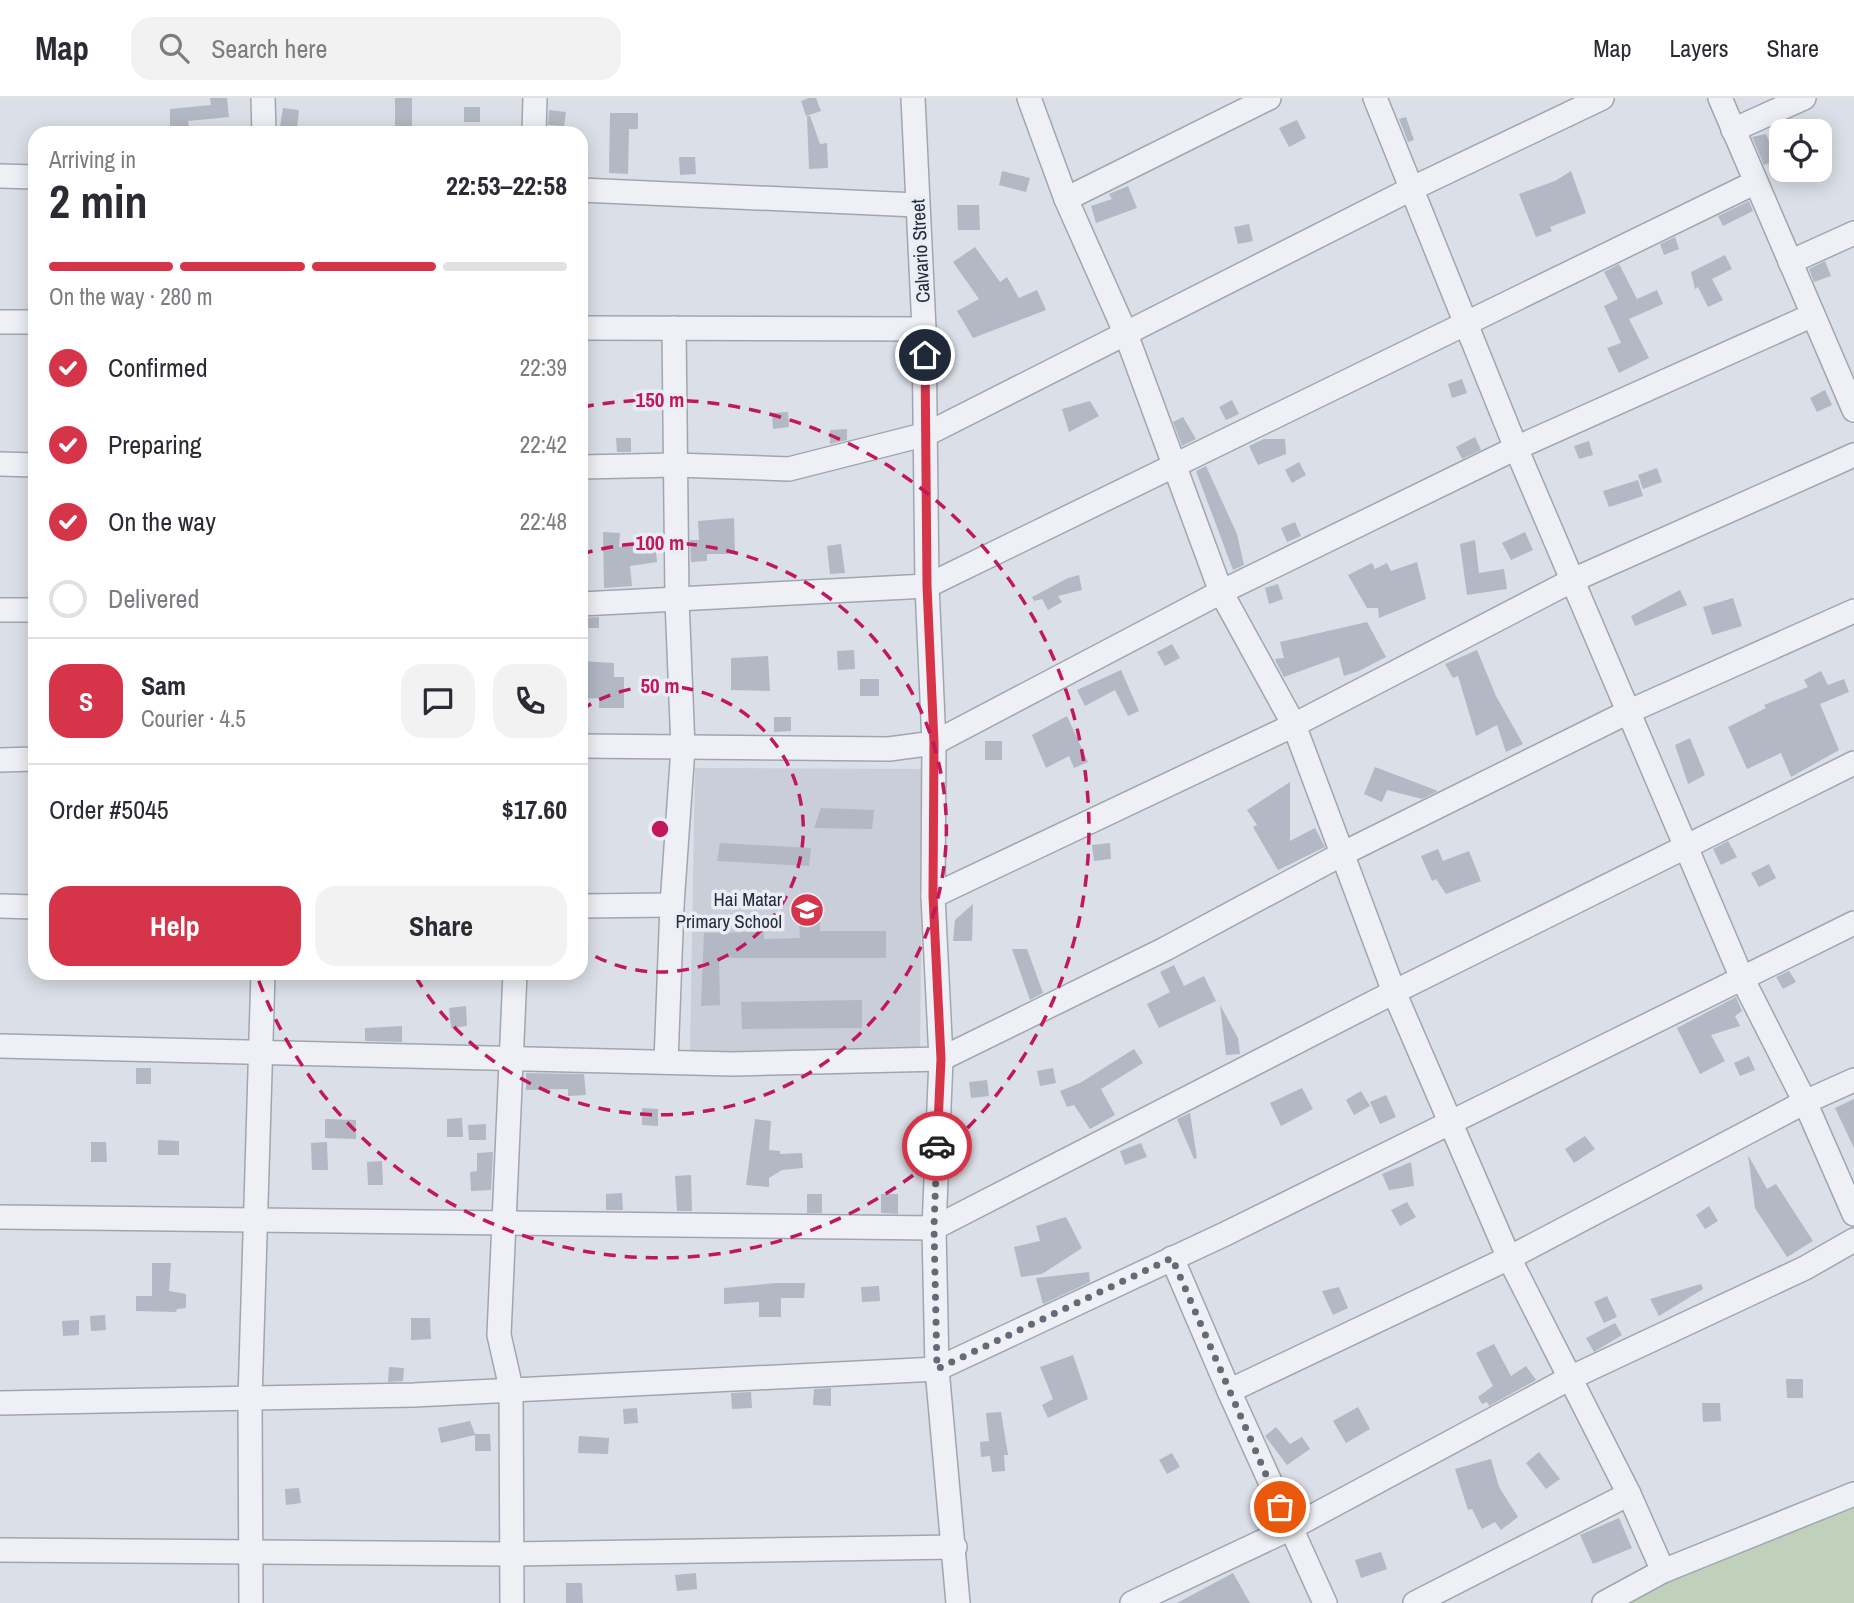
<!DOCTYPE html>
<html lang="en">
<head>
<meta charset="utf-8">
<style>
  :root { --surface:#fff; --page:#f2f2f3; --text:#2b2b33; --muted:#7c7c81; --line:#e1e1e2; --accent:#d63549 }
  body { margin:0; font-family:"Archivo Narrow",sans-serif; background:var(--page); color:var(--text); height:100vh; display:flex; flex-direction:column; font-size:26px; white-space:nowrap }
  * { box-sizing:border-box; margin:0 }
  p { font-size:23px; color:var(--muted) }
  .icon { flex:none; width:38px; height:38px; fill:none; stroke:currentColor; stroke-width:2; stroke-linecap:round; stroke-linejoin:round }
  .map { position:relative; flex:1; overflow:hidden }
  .details { position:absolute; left:28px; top:28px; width:560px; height:854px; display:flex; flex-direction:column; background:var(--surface); border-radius:21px; box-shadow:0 4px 18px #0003 }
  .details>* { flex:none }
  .fabs { position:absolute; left:1769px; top:21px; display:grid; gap:14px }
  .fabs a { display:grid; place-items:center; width:63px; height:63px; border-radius:14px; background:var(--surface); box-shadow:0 4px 18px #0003; font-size:35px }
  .pin { position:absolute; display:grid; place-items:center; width:60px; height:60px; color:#fff; margin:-30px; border:4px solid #fff; border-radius:50%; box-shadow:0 2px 7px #0007 }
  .courier { position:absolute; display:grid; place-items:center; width:70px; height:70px; margin:-35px; border:5px solid #d63549; border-radius:50%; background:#fff; color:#222; box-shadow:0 2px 9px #0007 }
  .overview em { font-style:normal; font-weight:700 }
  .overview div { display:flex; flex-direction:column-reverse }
  .overview { display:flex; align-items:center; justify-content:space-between; height:119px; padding:0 21px }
  h1 { font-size:46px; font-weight:700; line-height:52px }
  .bar { display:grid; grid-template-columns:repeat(4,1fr); gap:10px 7px; align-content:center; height:84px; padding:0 21px }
  .bar i { height:9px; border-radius:5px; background:var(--line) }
  .bar .active { background:var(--accent) }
  .bar p { grid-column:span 4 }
  .line { display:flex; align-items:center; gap:18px; padding:0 21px; border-top:2px solid var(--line) }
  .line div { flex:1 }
  .round { display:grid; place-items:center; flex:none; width:74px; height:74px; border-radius:21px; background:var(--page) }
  ol { padding:0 21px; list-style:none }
  li { display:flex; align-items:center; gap:21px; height:77px }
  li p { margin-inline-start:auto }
  li .icon { padding:7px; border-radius:50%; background:var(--accent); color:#fff; stroke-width:4 }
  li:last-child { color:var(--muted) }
  li i { width:38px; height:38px; border:4px solid var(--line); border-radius:50% }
  .action { display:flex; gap:14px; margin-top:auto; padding:14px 21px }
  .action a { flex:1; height:80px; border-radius:21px; background:var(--accent); color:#fff; font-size:28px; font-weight:700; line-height:80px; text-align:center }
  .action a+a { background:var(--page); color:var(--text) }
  header { display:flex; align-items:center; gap:42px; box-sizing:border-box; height:98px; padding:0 35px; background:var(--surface); border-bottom:2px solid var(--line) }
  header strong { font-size:33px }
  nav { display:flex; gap:38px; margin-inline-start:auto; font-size:24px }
  .search { width:490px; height:63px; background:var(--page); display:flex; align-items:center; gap:18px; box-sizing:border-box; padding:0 24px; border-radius:21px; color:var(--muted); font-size:26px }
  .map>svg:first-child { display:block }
  .built { fill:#c9ced9 }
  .green { fill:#c0d1bb }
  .building { fill:#b2b8c4 }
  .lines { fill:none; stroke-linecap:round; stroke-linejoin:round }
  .minor-casing { stroke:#a0a6b1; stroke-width:26 }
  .minor { stroke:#eef0f5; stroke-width:23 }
  .done { stroke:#646b78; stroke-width:7; stroke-dasharray:0 12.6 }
  .route { stroke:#d63549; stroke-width:9 }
  .ring { fill:none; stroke:#c2185b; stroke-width:3.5; stroke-dasharray:12 9 }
  .labels { text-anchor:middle; stroke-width:7; stroke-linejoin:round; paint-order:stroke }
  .street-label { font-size:19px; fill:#242d3d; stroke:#eaeef4 }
  .poi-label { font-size:19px; fill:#242d3d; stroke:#eaeef4; text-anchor:end }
  .centre { fill:#c2185b; stroke:#eaeef4; stroke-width:3.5 }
  .ring-label { font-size:21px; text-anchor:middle; font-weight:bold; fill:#c2185b; stroke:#eaeef4; stroke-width:7; stroke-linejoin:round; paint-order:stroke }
</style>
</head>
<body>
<header>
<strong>Map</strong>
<div class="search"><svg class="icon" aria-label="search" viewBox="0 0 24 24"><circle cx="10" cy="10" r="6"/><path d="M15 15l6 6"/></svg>Search here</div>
<nav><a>Map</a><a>Layers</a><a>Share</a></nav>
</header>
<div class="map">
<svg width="1854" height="1505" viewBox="0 0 1854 1505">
  <rect width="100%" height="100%" fill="#dbdfe7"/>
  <path class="built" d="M695 670 923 671 920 953H690Z"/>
  <path class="green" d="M1854 1392V1505H1599Z"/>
  <g class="building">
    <path d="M210 0H227L229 19 188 23 189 29 170 30V11L211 7Z"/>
    <rect x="395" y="0" width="17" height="35"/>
    <path d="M809 0H816L821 13 806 18 801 3Z"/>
    <rect x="464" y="9" width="16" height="15"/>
    <path d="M283 10 299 12 297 31 280 29Z"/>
    <path d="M549 12 566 14 564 28 548 27Z"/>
    <path d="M610 15H638V31H629L628 76 609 75Z"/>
    <path d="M807 18H810L820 46 827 45 828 70 809 71Z"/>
    <path d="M1406 19 1414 42 1408 44 1399 21Z"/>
    <path d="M1297 22 1306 40 1289 49 1279 30Z"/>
    <path d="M1766 36 1777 62 1764 67 1752 39Z"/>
    <path d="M679 59H695L696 76 680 77Z"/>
    <path d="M1002 73 1030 80 1026 94 999 87Z"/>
    <path d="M1571 73 1586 115 1550 129 1552 133 1536 139 1519 96 1555 83Z"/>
    <path d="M1128 88 1137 110 1096 125 1091 108 1112 101 1109 96Z"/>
    <path d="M1749 103 1753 113 1723 128 1718 118Z"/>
    <path d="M957 107H979L980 132H958Z"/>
    <path d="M1249 126 1253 143 1238 146 1234 129Z"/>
    <path d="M1675 139 1679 151 1664 157 1660 146Z"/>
    <path d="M975 149 1000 184 1007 179 1019 200 1037 192 1046 212 973 240 957 213 979 201 953 164Z"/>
    <path d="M1725 157 1732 171 1712 181 1723 202 1708 209 1698 189 1695 191 1691 174Z"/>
    <path d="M1825 163 1831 178 1814 184 1809 171Z"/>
    <path d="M1619 166 1637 201 1657 192 1663 206 1629 221 1649 260 1619 275 1607 250 1621 245 1604 208 1618 201 1604 174Z"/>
    <path d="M1462 281 1467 295 1452 300 1448 286Z"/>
    <path d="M1825 292 1832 307 1817 314 1810 300Z"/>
    <path d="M1232 302 1239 316 1226 322 1219 309Z"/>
    <path d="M1090 303 1099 318 1069 334 1062 311Z"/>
    <path d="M788 314 789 329 773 331 772 315Z"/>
    <path d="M1183 319 1196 341 1182 348 1173 324Z"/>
    <path d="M847 331V342L830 346V332Z"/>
    <path d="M1475 339 1481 352 1462 361 1456 349Z"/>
    <path d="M616 340H631V354H617Z"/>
    <path d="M1264 341H1285L1286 356 1258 367 1249 348Z"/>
    <path d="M1589 343 1593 357 1579 361 1574 348Z"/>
    <path d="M1299 364 1306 377 1292 385 1285 372Z"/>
    <path d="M1206 368 1237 436 1244 467 1233 472 1196 373Z"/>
    <path d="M1657 370 1662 384 1643 391 1638 377Z"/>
    <path d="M1638 382 1643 398 1609 409 1603 393Z"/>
    <path d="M734 420 735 456H707V463L691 464 690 442H699L698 423Z"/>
    <path d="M1295 424 1301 438 1287 444 1281 430Z"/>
    <path d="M603 434 620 435 619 449 655 445 657 464 630 468 632 488 604 490Z"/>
    <path d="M1525 434 1533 452 1511 462 1502 445Z"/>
    <path d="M1475 442 1479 475 1504 471 1507 491 1467 497 1460 446Z"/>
    <path d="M841 446 845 475 830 476 827 448Z"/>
    <path d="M1417 464 1426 501 1379 520 1378 510H1367L1348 477 1372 465 1375 471 1387 465 1391 473Z"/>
    <path d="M1079 477 1082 492 1058 498 1062 504 1048 512 1042 501 1034 503 1032 499 1068 480Z"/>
    <path d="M1278 486 1283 501 1269 506 1265 490Z"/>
    <path d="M1680 492 1687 507 1635 528 1631 518Z"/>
    <path d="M1733 500 1742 528 1712 537 1703 509Z"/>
    <path d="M599 519V530H584V520Z"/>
    <path d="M1367 524 1386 559 1359 573 1344 578 1339 559 1284 579 1276 564 1275 561 1284 560 1280 544Z"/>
    <path d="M1172 546 1180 560 1165 568 1157 554Z"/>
    <path d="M854 552 855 571 838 572 837 553Z"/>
    <path d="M1477 552 1496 598 1523 646 1506 654 1497 627 1476 638 1458 578 1453 580 1445 566Z"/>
    <path d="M768 558 770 593 731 592V560Z"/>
    <path d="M581 563 614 565V579H624V610H599V600L581 601Z"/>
    <path d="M1121 572 1139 613 1128 618 1115 592 1085 608 1077 592Z"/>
    <path d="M1821 573 1828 587 1844 581 1849 594 1820 606 1839 652 1791 679 1781 655 1747 671 1728 629 1766 610 1764 607 1808 589 1804 582Z"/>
    <rect x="860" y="581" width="19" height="17"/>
    <path d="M1067 618 1088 664 1074 670 1069 658 1046 670 1032 637Z"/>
    <path d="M774 619H791V633L774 634Z"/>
    <path d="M1690 640 1705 677 1688 686 1675 647Z"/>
    <rect x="985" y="643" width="17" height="19"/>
    <path d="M1375 669 1438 693 1422 701 1387 692 1382 704 1364 696Z"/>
    <path d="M1290 684V743L1315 730 1325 749 1278 772 1253 729 1257 727 1247 712Z"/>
    <path d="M821 710 874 712 872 731 814 730Z"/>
    <path d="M1728 743 1737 759 1721 767 1713 751Z"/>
    <path d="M720 745 811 750 809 768 717 763Z"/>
    <path d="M1110 745 1111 761 1094 763 1092 747Z"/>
    <path d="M1438 751 1443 763 1469 753 1481 783 1446 796 1436 781 1432 783 1421 758Z"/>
    <path d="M1769 766 1776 780 1759 789 1751 775Z"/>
    <path d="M973 806 972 843H953L955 822Z"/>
    <path d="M820 820V833H886V860H719L720 907 701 908 704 835 764 834V841L800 840 799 821Z"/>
    <path d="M1012 851H1027L1043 895 1030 902Z"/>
    <path d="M1174 867 1184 888 1204 878 1216 903 1159 930 1147 906 1170 894 1160 874Z"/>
    <path d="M1789 873 1796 884 1783 891 1776 879Z"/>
    <path d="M1736 899 1742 913 1735 918 1740 928 1711 937 1725 963 1700 976 1677 930Z"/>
    <path d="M862 902V930L742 931 741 904Z"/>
    <path d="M1220 907 1238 940 1240 956 1226 957Z"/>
    <path d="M466 908 467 928 451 930 449 910Z"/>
    <path d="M402 928V944L365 943V930Z"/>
    <path d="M1134 951 1143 965 1101 991 1115 1017 1090 1031 1074 1007 1067 1009 1060 993 1080 985Z"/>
    <path d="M1749 958 1755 972 1740 978 1734 965Z"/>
    <rect x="136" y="970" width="15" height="16"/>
    <path d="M1053 970 1056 985 1040 988 1037 973Z"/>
    <path d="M526 975 584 976 586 997 568 998V991L526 992Z"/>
    <path d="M987 982 989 998 971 1000 969 984Z"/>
    <path d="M1302 990 1313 1011 1281 1028 1270 1005Z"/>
    <path d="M1361 993 1370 1008 1354 1017 1346 1002Z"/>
    <path d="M1386 997 1396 1019 1380 1026 1370 1004Z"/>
    <path d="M1854 1001V1050L1835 1010Z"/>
    <path d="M642 1010 658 1011V1028L642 1027Z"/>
    <path d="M1190 1015 1197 1060 1194 1061 1177 1021Z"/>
    <path d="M462 1020 463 1039H447V1021Z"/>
    <path d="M325 1021 356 1022V1041L325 1040Z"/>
    <path d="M755 1021 771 1023 769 1052 780 1053V1056L802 1055 803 1070 782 1072 769 1080V1089L746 1087Z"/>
    <path d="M486 1026V1042H469L468 1027Z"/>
    <path d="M1585 1038 1595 1051 1574 1065 1565 1051Z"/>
    <path d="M158 1042 179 1043V1057H158Z"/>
    <path d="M91 1044H106L107 1064H91Z"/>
    <path d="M327 1044 328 1072H312L311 1045Z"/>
    <path d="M1141 1045 1147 1059 1125 1067 1120 1053Z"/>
    <path d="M493 1054 491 1092 471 1093 470 1074 477 1073V1055Z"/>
    <path d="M1748 1057 1767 1091 1776 1086 1813 1143 1787 1159 1755 1110Z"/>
    <path d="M382 1063 383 1087H368L367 1064Z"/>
    <path d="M1411 1064 1414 1088 1389 1092 1382 1076Z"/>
    <path d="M691 1077 692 1113H677L675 1078Z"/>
    <path d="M622 1095 623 1112H606V1096Z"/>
    <rect x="807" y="1096" width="15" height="19"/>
    <path d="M881 1096H898V1116L881 1115Z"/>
    <path d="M1407 1104 1416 1119 1400 1128 1391 1112Z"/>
    <path d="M1709 1108 1718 1123 1705 1131 1696 1117Z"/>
    <path d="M1066 1119 1082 1150 1042 1176 1021 1179 1014 1149 1040 1143 1036 1128Z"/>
    <path d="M152 1165H171L169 1193 186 1196V1210L177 1211 176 1214 136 1213V1198H152Z"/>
    <path d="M1089 1174 1090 1184 1043 1206 1036 1180Z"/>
    <path d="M776 1185H805L804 1200H781V1219H759V1204L724 1206V1190Z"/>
    <path d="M1701 1186 1703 1191 1659 1218 1650 1201Z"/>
    <path d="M879 1188 880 1203 862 1204 861 1189Z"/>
    <path d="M1339 1189 1348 1210 1333 1217 1322 1193Z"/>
    <path d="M1607 1198 1617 1219 1604 1225 1594 1204Z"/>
    <path d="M105 1217 106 1232 91 1233 90 1218Z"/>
    <path d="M411 1220H430L431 1241 411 1242Z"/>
    <path d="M79 1222V1237L63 1238 62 1223Z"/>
    <path d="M1615 1225 1622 1237 1594 1254 1586 1240Z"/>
    <path d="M1494 1246 1511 1278 1526 1268 1536 1282 1489 1308 1487 1304 1482 1306 1478 1299 1493 1288 1476 1255Z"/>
    <path d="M1073 1257 1088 1301 1048 1320 1042 1307 1053 1301 1040 1269Z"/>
    <path d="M389 1269 404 1270 403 1283 388 1284Z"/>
    <path d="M1786 1281H1803V1300H1787Z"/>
    <path d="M831 1290V1308L813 1307 814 1291Z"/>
    <path d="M751 1294 752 1310 732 1311 731 1295Z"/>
    <path d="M1702 1305H1720L1721 1323 1703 1324Z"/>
    <path d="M1358 1309 1370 1331 1346 1345 1333 1323Z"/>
    <path d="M637 1310 638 1325 624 1326 623 1311Z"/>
    <path d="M1001 1314 1008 1357H1004L1005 1373 992 1374 990 1358 981 1359 980 1344 989 1343 986 1315Z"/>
    <path d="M470 1323 475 1336H490L491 1353H475V1337L441 1345 438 1330Z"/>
    <path d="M1276 1329 1290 1346 1302 1339 1310 1351 1287 1367 1265 1338Z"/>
    <path d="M579 1338 609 1340 608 1356 578 1355Z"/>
    <path d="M1539 1354 1560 1381 1546 1391 1526 1365Z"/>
    <path d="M1172 1355 1180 1369 1167 1376 1159 1362Z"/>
    <path d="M1491 1361 1499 1389 1518 1419 1501 1432 1495 1424 1482 1431 1472 1411 1468 1412 1455 1371Z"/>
    <path d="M299 1390 301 1405 286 1407 285 1391Z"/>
    <path d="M1619 1420 1632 1450 1593 1466 1580 1437Z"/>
    <path d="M1381 1454 1387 1471 1361 1480 1355 1462Z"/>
    <path d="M696 1475 697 1491 677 1493 675 1477Z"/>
    <path d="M1233 1475 1250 1505H1177Z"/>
    <path d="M566 1485H582L583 1505H566Z"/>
  </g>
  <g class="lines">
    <g class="minor-casing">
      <g id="minor">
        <path d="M263 0 264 35"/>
        <path d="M913 0 924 231 927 488 934 645 933 798 941 961 934 1130 937 1271 958 1505"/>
        <path d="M1029 0 1066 101 1126 236 1221 494 1294 627 1394 894 1509 1160 1629 1396 1663 1473"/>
        <path d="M1375 0 1516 350 1741 878 1805 1004 1854 1116"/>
        <path d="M1720 0 1854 312"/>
        <path d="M1733 32 1804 0"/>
        <path d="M534 35 535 0"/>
        <path d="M0 78 35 79"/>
        <path d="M581 92 917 107"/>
        <path d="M1066 101 1269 0"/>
        <path d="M1790 164 1854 135"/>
        <path d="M0 224H35"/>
        <path d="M581 230 924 231"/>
        <path d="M0 366 35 367"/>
        <path d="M581 369 676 367 789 371 927 336 1411 91 1602 0"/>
        <path d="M581 506 927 488 1756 84"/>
        <path d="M0 512H35"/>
        <path d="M581 648 889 651 934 645 1221 494 1516 350 1813 217"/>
        <path d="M0 662 35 661"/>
        <path d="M933 798 1294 627 1573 482 1854 357"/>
        <path d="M0 808 35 809"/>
        <path d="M581 808 672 807"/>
        <path d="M0 948 733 966 941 961 1165 851 1342 756 1630 613 1854 513"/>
        <path d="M666 964 672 807 683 650 677 502 674 230"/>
        <path d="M0 1119 934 1130 1394 894 1854 665"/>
        <path d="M1172 1160 1229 1293"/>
        <path d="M0 1305 414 1297 937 1271 1225 1136 1854 825"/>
        <path d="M0 1452 512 1456 955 1449"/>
        <path d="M251 1505 250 1302 263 875"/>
        <path d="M512 1505 511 1290 499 1237 515 875"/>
        <path d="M1132 1505 1289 1431 1570 1280 1805 1170 1854 1142"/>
        <path d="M1325 1505 1229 1293 1509 1160 1805 1004 1854 982"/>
        <path d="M1415 1505 1629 1396"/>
        <path d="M1604 1505 1663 1473 1854 1396"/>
      </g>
    </g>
    <use href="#minor" class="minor"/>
  </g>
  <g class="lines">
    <path class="done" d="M937 1048 934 1129 937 1271 1172 1160 1280 1409"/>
    <path class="route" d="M925 257 927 488 934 645 933 798 941 961 937 1048"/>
  </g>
  <g class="ring">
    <path d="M581 612A143 143 0 1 1 581 850"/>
    <path d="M581 456A286 286 0 1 1 414 876"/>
    <path d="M582 309A429 429 0 1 1 257 878"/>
  </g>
  <defs>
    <g id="school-disc" transform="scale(1.75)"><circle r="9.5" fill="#d63549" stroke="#eaeef4"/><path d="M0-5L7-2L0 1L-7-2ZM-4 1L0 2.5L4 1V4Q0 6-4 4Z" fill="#fff"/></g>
  </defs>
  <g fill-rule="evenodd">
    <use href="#school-disc" x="807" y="812"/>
  </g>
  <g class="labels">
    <g class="street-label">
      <text transform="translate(920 153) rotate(-93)" y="7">Calvario Street</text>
    </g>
    <g class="poi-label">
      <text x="782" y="808">Hai Matar<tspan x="782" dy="22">Primary School</tspan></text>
    </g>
  </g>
  <circle cx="660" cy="731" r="10" class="centre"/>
  <g class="ring-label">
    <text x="660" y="309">150 m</text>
    <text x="660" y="452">100 m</text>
    <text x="660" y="595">50 m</text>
  </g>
</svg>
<div class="fabs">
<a><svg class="icon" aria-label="locate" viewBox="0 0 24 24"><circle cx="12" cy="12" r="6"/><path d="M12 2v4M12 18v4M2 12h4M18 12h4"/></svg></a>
</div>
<div class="pin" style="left:1280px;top:1409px;background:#ea580c"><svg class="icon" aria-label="bag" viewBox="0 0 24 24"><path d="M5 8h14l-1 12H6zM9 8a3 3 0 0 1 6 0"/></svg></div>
<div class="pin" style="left:925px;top:257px;background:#1f2937"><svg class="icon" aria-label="home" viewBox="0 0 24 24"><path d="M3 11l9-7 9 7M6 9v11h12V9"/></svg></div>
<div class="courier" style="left:937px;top:1048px"><svg class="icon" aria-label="car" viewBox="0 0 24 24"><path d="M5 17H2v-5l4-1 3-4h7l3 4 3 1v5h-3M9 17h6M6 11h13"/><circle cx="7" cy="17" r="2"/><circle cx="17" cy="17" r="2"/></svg></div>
<section class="details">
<div class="overview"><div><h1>2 min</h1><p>Arriving in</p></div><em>22:53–22:58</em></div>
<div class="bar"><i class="active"></i><i class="active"></i><i class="active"></i><i></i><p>On the way · 280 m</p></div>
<ol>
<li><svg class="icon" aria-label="check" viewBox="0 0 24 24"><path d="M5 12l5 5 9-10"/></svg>Confirmed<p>22:39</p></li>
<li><svg class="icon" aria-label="check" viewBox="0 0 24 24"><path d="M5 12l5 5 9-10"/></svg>Preparing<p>22:42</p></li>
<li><svg class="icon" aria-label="check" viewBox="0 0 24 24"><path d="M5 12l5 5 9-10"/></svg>On the way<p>22:48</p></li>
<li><i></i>Delivered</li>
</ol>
<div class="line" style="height:126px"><b class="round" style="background:var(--accent);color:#fff">S</b><div><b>Sam</b><p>Courier · 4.5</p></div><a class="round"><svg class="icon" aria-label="chat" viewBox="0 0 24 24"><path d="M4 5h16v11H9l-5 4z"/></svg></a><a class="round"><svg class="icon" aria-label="phone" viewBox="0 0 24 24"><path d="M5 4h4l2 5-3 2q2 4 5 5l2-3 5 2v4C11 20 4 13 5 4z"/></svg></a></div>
<div class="line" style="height:91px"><div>Order #5045</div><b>$17.60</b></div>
<div class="action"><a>Help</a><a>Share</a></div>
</section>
</div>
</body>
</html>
